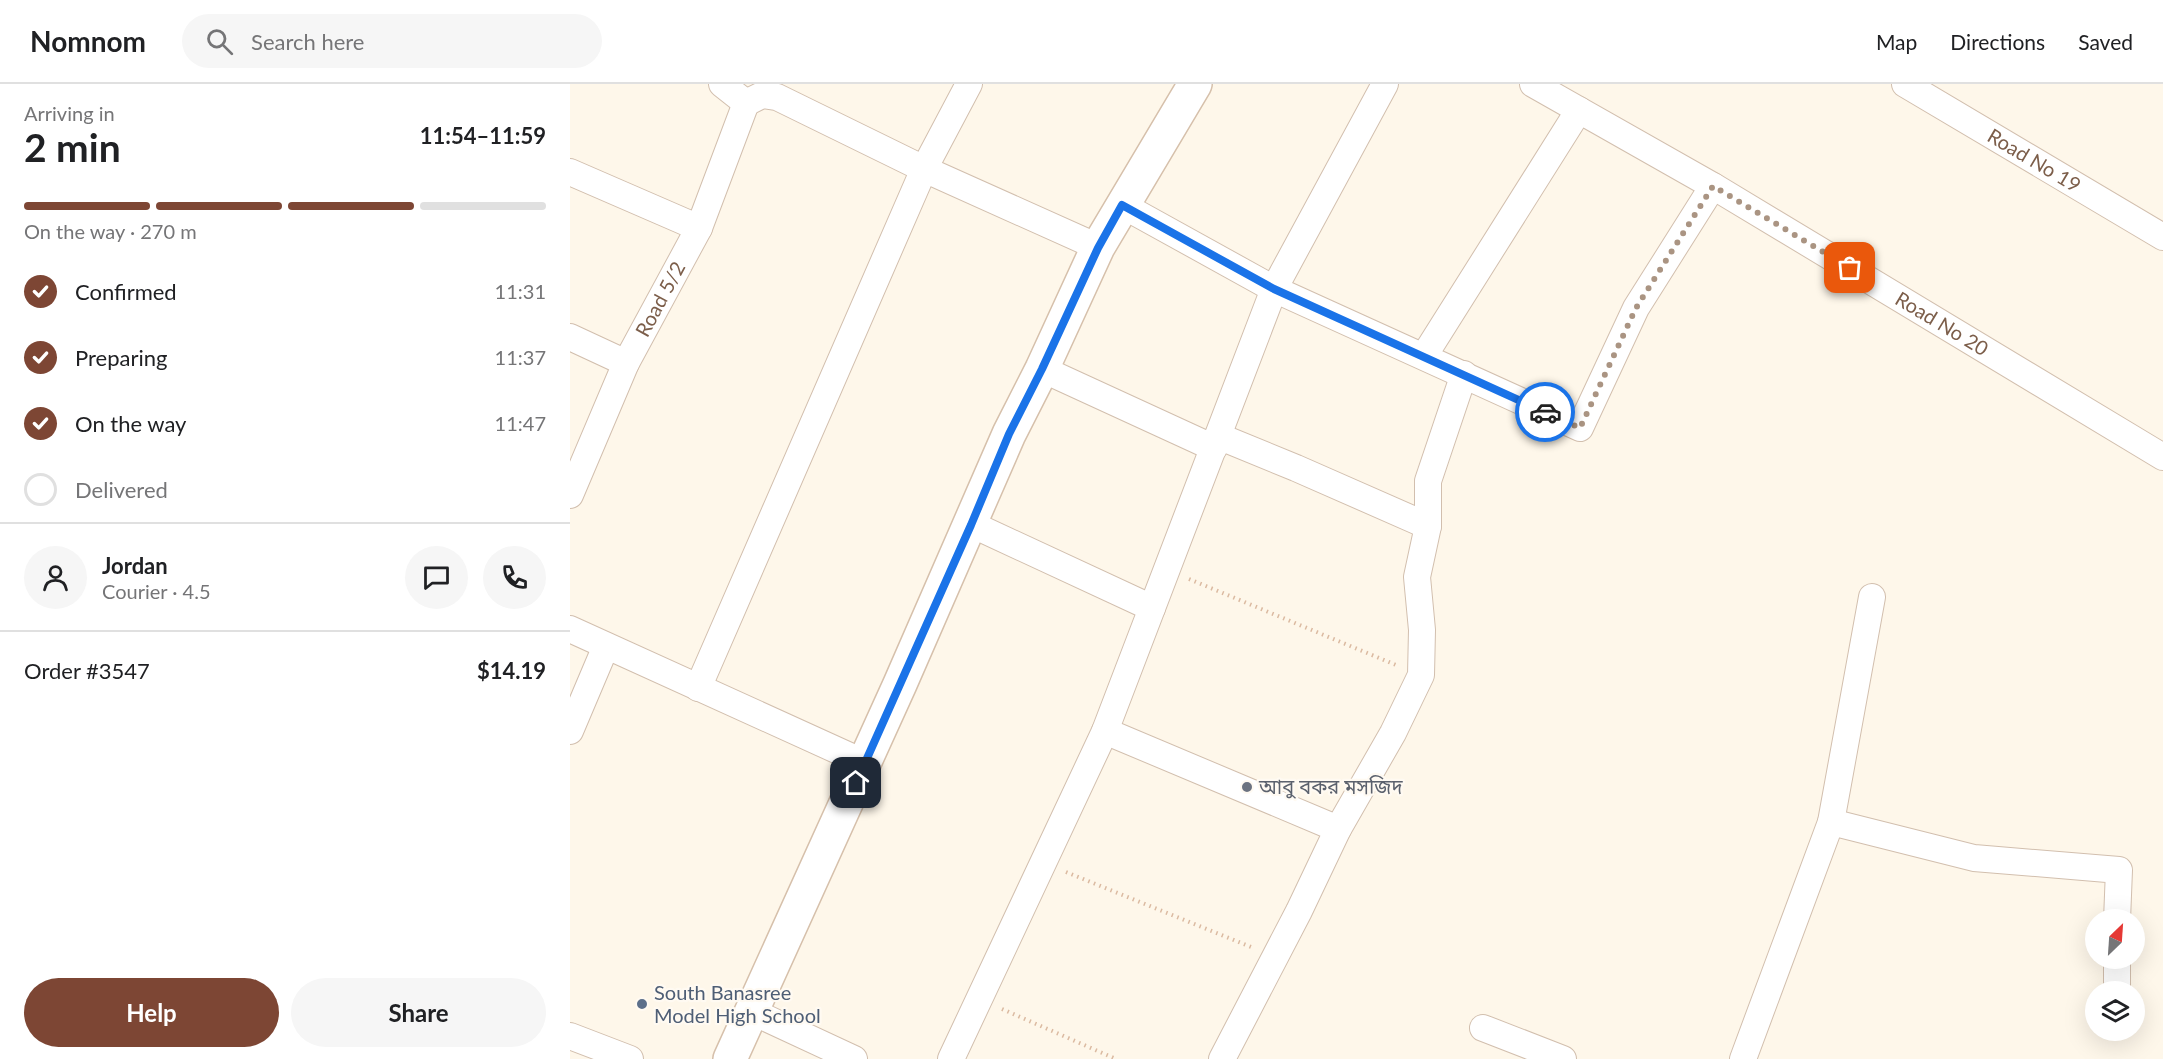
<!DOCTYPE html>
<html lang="en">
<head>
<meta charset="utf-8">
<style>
  :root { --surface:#fff; --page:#f6f6f6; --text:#202124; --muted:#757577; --line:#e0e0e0; --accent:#7d4634 }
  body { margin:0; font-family:Lato,"Noto Sans Bengali",sans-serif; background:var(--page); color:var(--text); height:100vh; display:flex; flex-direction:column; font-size:22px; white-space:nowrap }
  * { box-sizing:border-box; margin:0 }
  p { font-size:20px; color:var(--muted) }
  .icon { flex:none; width:33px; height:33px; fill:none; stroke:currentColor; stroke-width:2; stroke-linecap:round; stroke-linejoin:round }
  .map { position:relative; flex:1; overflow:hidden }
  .sheet { display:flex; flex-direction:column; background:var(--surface); width:570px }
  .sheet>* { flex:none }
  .needle { width:39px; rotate:25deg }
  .tools { position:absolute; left:1515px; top:825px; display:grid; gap:12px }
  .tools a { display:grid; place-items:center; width:60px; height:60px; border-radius:50%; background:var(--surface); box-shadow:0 6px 24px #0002; font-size:30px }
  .pin { position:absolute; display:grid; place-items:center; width:51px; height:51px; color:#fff; margin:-26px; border-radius:12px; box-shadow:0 3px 9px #0006 }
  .courier { position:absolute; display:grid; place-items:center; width:60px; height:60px; margin:-30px; border:4px solid #1a73e8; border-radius:50%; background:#fff; color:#222; box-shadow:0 2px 8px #0007 }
  .summary em { font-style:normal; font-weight:700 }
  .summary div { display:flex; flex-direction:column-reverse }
  .summary { display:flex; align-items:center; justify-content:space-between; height:102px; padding:0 24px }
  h1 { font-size:39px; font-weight:700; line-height:45px }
  .bar { display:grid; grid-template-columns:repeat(4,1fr); gap:9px 6px; align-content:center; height:72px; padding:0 24px }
  .bar i { height:8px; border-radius:4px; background:var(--line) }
  .bar .active { background:var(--accent) }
  .bar p { grid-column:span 4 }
  .line { display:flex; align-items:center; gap:15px; padding:0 24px; border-top:2px solid var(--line) }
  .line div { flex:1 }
  .round { display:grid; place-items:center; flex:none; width:63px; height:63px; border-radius:32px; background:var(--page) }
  ol { padding:0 24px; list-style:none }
  li { display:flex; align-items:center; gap:18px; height:66px }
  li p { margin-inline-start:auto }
  li .icon { padding:6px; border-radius:50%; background:var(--accent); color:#fff; stroke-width:4 }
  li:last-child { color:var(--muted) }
  li i { width:33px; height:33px; border:3px solid var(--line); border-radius:50% }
  .action { display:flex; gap:12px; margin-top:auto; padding:12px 24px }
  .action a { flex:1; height:69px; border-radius:36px; background:var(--accent); color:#fff; font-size:24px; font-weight:700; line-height:69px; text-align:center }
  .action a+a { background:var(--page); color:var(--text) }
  header { display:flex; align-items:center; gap:36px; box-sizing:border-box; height:84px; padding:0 30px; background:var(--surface); border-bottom:2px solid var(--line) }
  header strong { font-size:28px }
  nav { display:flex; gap:33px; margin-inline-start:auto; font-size:21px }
  .search { width:420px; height:54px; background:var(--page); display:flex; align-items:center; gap:15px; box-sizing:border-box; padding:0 21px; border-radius:33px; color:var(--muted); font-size:22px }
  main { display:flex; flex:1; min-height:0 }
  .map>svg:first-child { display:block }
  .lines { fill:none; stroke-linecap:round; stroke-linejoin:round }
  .street-casing { stroke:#d2bfae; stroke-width:28 }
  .secondary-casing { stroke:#d6c0ab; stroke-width:36 }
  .path { stroke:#dbbaa1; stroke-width:4; stroke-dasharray:1.5 4.5; stroke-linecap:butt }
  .street { stroke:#fff; stroke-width:26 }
  .secondary { stroke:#fff; stroke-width:33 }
  .done { stroke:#aa9482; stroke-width:6; stroke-dasharray:0 10.8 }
  .route { stroke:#1a73e8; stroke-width:8 }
  .worship-dot { fill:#6b7280; stroke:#fffaf2; stroke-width:2 }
  .service-dot { fill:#5c6f8a; stroke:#fffaf2; stroke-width:2 }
  .labels { text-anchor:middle; stroke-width:4.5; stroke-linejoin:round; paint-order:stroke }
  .street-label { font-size:20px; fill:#7c5e4a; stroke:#fffaf2 }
  .worship-label { font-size:20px; fill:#5b616d; stroke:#fffaf2; text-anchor:start }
  .service-label { font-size:20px; fill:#4e5e75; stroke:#fffaf2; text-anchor:start }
</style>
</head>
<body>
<header>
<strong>Nomnom</strong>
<div class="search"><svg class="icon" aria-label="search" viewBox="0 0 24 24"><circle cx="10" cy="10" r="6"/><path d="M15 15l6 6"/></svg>Search here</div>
<nav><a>Map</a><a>Directions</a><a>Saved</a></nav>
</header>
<main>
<section class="sheet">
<div class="summary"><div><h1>2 min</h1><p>Arriving in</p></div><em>11:54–11:59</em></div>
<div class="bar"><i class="active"></i><i class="active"></i><i class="active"></i><i></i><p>On the way · 270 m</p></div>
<ol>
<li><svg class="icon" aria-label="check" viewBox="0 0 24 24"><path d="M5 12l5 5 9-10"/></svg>Confirmed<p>11:31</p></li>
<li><svg class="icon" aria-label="check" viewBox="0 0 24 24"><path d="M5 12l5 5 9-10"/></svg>Preparing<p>11:37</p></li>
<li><svg class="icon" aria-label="check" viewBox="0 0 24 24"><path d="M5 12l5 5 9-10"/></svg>On the way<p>11:47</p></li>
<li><i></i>Delivered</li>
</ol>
<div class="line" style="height:108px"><a class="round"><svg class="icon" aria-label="person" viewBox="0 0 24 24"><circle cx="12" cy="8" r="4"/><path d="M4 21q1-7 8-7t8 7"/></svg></a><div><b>Jordan</b><p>Courier · 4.5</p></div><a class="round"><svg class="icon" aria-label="chat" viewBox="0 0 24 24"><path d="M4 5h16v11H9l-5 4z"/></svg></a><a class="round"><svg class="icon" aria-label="phone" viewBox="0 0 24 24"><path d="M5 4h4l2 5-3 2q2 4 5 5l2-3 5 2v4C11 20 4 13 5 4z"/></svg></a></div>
<div class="line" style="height:78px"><div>Order #3547</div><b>$14.19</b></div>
<div class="action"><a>Help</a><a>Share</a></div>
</section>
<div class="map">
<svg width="1593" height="975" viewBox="0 0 1593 975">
  <rect width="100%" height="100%" fill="#fef7ea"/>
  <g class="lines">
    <g class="street-casing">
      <g id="street">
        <path d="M152 0 176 19"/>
        <path id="s1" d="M963 0 1143 102 1593 373"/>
        <path id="s2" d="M1335 0 1593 153"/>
        <path d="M176 19 192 11 207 13 354 85 528 163"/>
        <path d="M0 88 129 144"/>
        <path d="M552 121 704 205 1010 344 1066 224 1143 102"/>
        <path d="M0 253 56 279"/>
        <path d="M854 272 1009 26"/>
        <path d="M472 285 644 364"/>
        <path d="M648 352 726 384 858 442 847 493 852 546 851 591 823 649 768 745 729 827 652 975"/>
        <path id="s3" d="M0 411 56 279 129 144 176 19"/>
        <path d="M401 440 582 524"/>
        <path d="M858 442V397L894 290"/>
        <path d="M0 545 295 679"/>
        <path d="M128 604 354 85 399 0"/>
        <path d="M0 647 36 562"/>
        <path d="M535 647 768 745"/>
        <path d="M1261 738 1404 774 1549 786 1547 836"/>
        <path d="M1547 874V908"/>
        <path d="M183 928 284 975"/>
        <path d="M913 944 993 975"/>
        <path d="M0 952 60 975"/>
        <path d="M381 975 535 647 704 205 815 0"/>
        <path d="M1173 975 1261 738 1302 513"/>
      </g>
    </g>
    <g class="secondary-casing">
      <path id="secondary" d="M160 975 330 600 439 350 472 285 528 163 625 0"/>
    </g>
    <g class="path">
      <path d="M619 495 826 581"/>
      <path d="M496 788 681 863"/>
      <path d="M432 925 546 975"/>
    </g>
    <use href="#street" class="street"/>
    <use href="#secondary" class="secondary"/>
  </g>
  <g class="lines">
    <path class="done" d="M975 328 1010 344 1066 224 1143 102 1280 184"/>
    <path class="route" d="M286 699 401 441 439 350 472 285 528 164 552 121 704 205 975 328"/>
  </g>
  <circle class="worship-dot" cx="677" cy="703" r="6"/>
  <circle class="service-dot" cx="72" cy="920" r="6"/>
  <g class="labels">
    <g class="street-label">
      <text dy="7" stroke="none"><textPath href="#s2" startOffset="150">Road No 19</textPath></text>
      <text dy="7" stroke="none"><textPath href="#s3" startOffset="216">Road 5/2</textPath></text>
      <text dy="7" stroke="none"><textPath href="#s1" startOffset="474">Road No 20</textPath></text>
    </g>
    <g class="worship-label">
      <text x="689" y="710">আবু বকর মসজিদ</text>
    </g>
    <g class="service-label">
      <text x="84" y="916">South Banasree<tspan x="84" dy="23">Model High School</tspan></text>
    </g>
  </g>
</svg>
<div class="tools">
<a><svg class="needle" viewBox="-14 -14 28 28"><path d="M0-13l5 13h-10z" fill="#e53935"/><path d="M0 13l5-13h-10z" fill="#757577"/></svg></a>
<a><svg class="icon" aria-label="layers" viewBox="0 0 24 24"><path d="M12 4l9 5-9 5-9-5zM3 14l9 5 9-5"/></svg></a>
</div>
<div class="pin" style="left:1280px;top:184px;background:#ea580c"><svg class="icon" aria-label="bag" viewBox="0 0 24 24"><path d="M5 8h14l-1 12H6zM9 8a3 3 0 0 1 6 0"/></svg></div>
<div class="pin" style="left:286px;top:699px;background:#1f2937"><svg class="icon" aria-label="home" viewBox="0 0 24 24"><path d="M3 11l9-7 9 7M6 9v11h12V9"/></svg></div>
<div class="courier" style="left:975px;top:328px"><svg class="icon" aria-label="car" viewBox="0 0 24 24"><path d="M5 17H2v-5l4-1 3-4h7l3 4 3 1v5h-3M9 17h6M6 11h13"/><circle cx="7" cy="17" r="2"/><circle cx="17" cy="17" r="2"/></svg></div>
</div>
</main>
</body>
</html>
